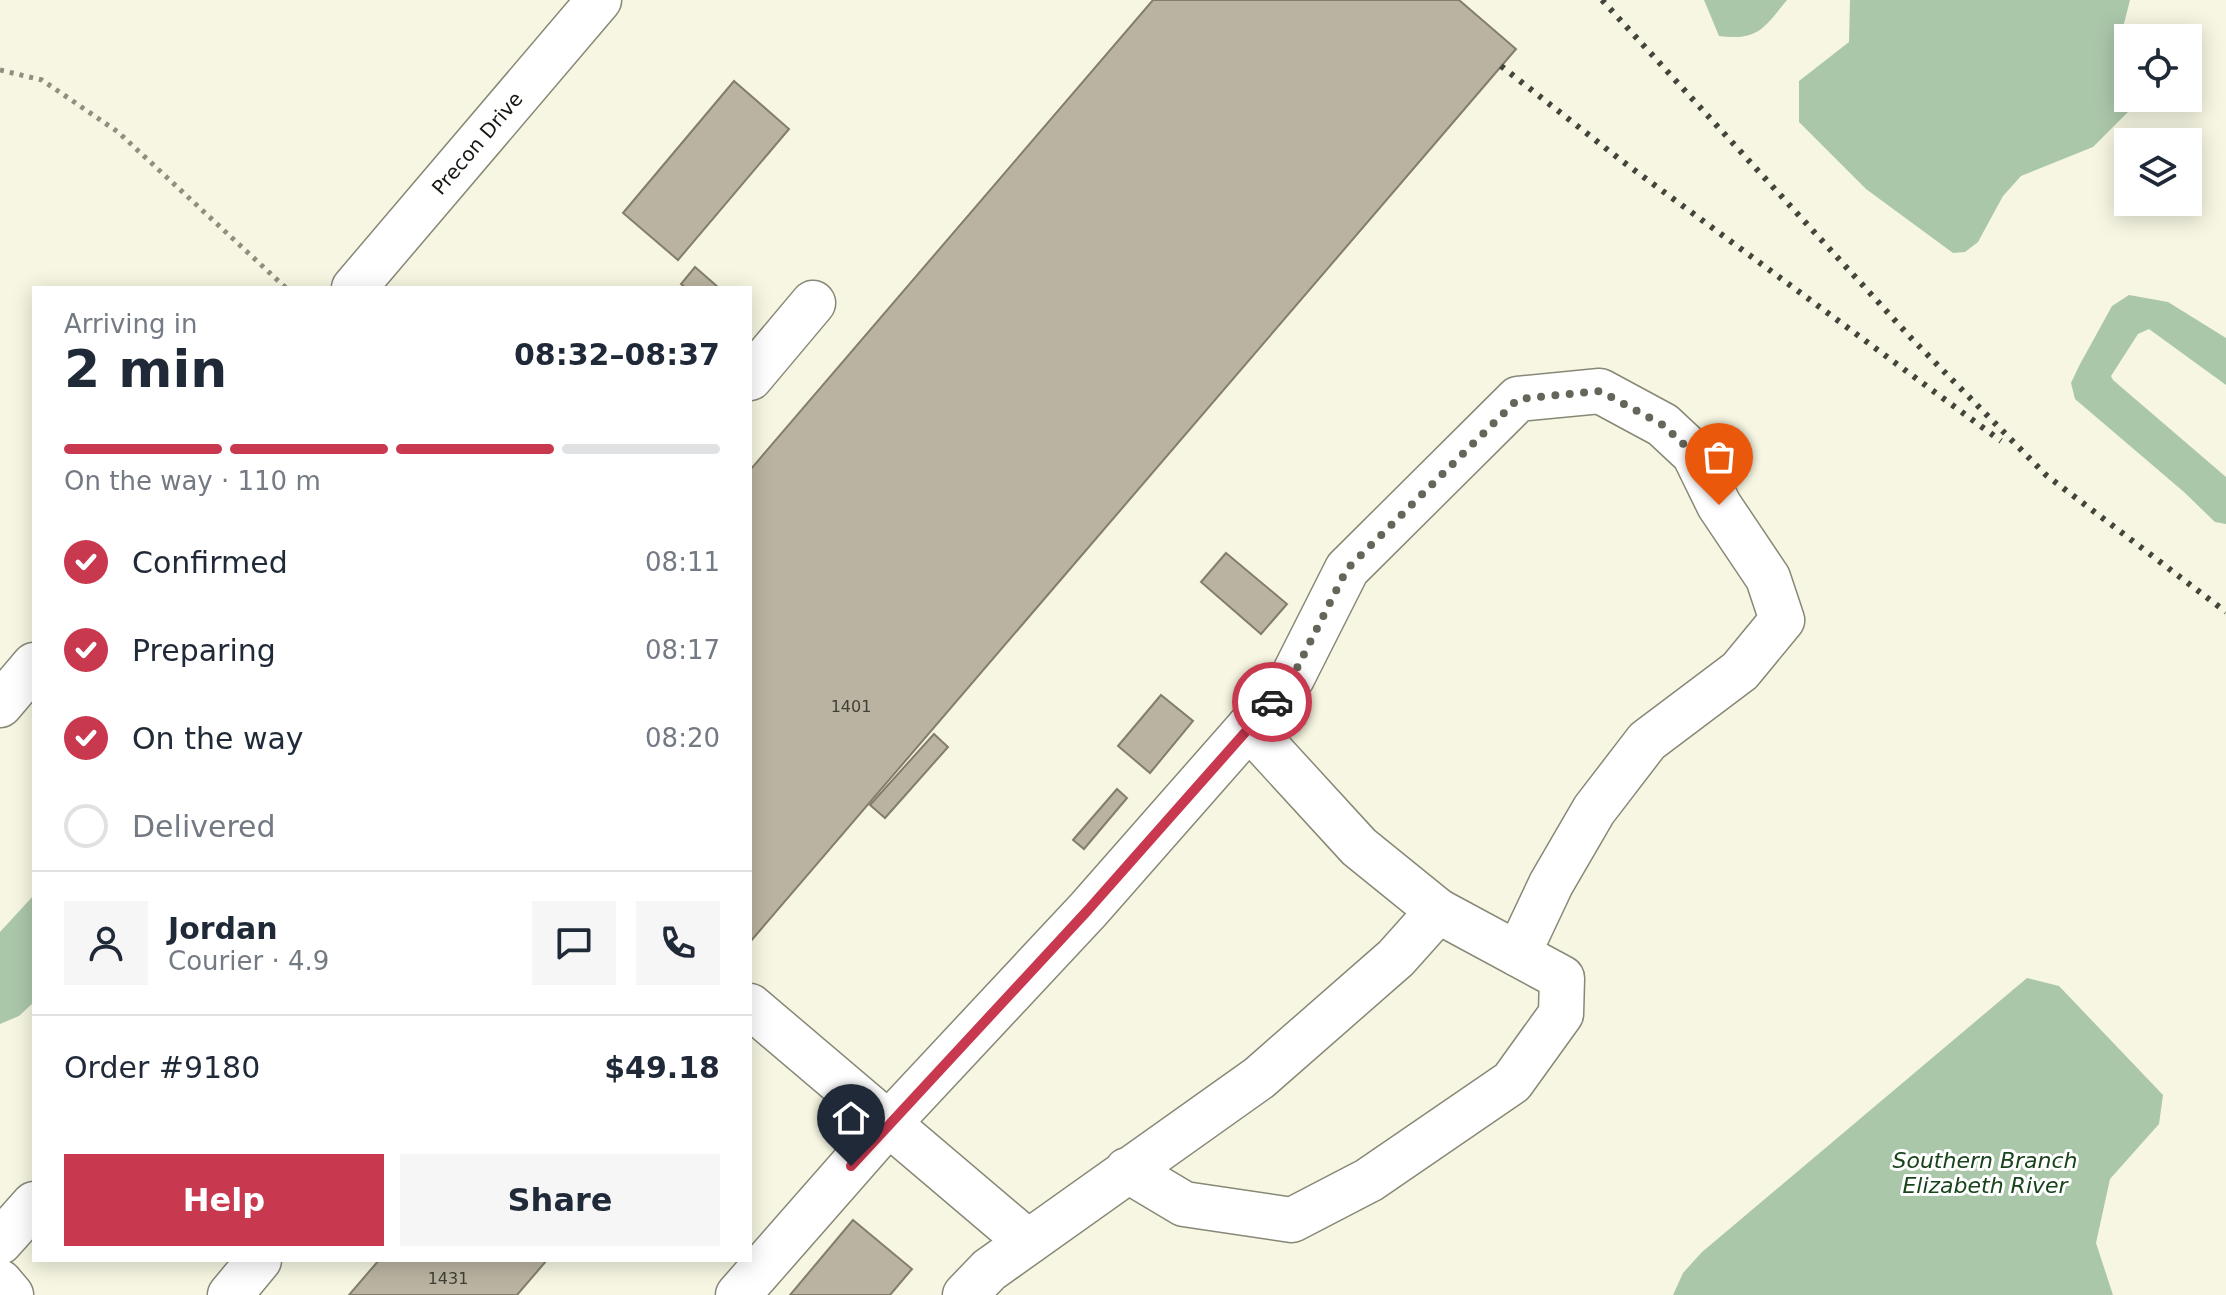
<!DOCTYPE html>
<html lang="en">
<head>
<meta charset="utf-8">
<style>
  :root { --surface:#fff; --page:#f6f6f7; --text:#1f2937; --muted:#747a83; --line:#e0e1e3; --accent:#c8384f }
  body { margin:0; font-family:"DejaVu Sans",sans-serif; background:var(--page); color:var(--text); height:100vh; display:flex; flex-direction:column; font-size:30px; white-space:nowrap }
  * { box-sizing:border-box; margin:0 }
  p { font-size:26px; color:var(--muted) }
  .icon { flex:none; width:44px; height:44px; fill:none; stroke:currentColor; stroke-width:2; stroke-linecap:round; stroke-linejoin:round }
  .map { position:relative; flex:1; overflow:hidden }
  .sheet { position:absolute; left:32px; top:286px; width:720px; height:976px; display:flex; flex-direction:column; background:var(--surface); border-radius:0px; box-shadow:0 4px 20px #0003 }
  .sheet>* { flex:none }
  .controls { position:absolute; left:2114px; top:24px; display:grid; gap:16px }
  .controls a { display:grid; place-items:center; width:88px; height:88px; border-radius:0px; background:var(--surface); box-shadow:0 4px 20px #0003; font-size:40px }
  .pin { position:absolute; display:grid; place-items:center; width:68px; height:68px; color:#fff; margin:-82px -34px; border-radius:50% 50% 50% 0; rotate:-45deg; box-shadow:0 0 8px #0007 }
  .pin .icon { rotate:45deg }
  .courier { position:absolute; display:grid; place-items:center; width:80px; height:80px; margin:-40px; border:6px solid #c8384f; border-radius:50%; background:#fff; color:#222; box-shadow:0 2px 10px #0007 }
  .head em { font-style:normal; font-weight:600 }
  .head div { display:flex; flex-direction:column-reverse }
  .head { display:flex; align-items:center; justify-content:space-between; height:136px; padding:0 32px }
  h1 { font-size:52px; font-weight:600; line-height:60px }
  .bar { display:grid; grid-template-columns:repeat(4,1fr); gap:12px 8px; align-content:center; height:96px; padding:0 32px }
  .bar i { height:10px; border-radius:6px; background:var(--line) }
  .bar .active { background:var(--accent) }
  .bar p { grid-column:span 4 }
  .line { display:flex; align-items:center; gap:20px; padding:0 32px; border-top:2px solid var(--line) }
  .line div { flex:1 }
  .round { display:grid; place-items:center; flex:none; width:84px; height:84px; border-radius:0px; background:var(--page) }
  ol { padding:0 32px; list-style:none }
  li { display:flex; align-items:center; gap:24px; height:88px }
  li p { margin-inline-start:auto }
  li .icon { padding:8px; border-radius:50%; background:var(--accent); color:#fff; stroke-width:4 }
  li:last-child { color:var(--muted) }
  li i { width:44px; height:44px; border:4px solid var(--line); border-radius:50% }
  .cta { display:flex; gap:16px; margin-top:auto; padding:16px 32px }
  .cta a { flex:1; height:92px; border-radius:0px; background:var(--accent); color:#fff; font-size:32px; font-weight:600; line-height:92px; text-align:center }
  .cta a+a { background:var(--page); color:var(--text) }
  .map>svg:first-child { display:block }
  .water { fill:#abc7aa }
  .building { fill:#bab3a1; stroke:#837d6c; stroke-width:2 }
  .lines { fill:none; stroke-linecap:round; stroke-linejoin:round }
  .minor-casing { stroke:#878876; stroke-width:47 }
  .path { stroke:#8e8f81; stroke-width:5; stroke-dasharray:4 6; stroke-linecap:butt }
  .minor { stroke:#fff; stroke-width:44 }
  .rail { stroke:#43443a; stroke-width:6; stroke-dasharray:4 8; stroke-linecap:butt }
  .done { stroke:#65665a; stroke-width:8; stroke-dasharray:0 14.4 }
  .route { stroke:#c8384f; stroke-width:10 }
  .labels { text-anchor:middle; stroke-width:6; stroke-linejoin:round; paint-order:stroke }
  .number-label { font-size:16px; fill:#403f35 }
  .street-label { font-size:20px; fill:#171811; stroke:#fff }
  .water-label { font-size:22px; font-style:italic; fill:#19431b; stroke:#fff }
</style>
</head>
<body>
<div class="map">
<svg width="2226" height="1295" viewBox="0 0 2226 1295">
  <rect width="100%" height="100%" fill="#f6f6e2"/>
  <g class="water">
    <path d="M1704 0H1787C1764 28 1758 41 1719 36Z"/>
    <path d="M1850 0H2130L2118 47 2128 65V98H2138V102L2093 147 2021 176 2003 196 1978 242 1965 252 1953 253 1866 189 1799 122V81L1849 42Z"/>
    <path d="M2129 295 2168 302 2226 338V385L2149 329 2138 334 2111 376 2113 380 2226 477V524L2215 522 2184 492 2075 399 2071 383 2079 366 2112 306Z"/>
    <path d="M34 895V1002L19 1016 0 1024V932Z"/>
    <path d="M2027 978 2059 986 2163 1095 2159 1124 2110 1179 2096 1243 2113 1295H1673L1683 1273 1702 1252Z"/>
  </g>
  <g class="building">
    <path d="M1153 0H1459L1516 49 750 942V470Z"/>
    <path d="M734 81 789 129 678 260 623 213Z"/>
    <path d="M695 267 719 288H686L681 284Z"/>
    <path d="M1226 553 1287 604 1261 634 1201 582Z"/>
    <path d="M1161 695 1193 721 1150 773 1118 746Z"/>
    <path d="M934 734 948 747 885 818 870 805Z"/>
    <path d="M1117 789 1127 798 1084 849 1073 840Z"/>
    <path d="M853 1220 912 1269 890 1295H790Z"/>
    <path d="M379 1260H547L517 1295H349Z"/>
  </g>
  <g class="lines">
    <g class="minor-casing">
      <g id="minor">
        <path id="s1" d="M354 288 599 0"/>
        <path d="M750 378 813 303"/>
        <path d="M0 705 34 665"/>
        <path d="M1249 727 1359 847 1438 911"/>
        <path d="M750 1006 1028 1242"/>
        <path d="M0 1242 34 1204"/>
        <path d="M0 1282 11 1295"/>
        <path d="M230 1295 259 1260"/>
        <path d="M738 1295 888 1124 1088 910 1292 678 1347 569 1518 399 1600 391 1663 425 1694 454 1719 505 1768 578 1782 620 1740 671 1647 741 1594 810 1551 884 1518 954"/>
        <path d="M965 1295 989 1270 1259 1078 1396 958 1438 911 1562 978 1561 1014 1512 1082 1369 1180 1292 1220 1184 1204 1127 1170"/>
      </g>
    </g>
    <path class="path" d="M0 70 42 80 118 132 286 288"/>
    <use href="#minor" class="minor"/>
    <g class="rail">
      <path d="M1602 0 1912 339 2046 475 2226 612"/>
      <path d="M1501 66 1622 161 2001 441"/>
    </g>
  </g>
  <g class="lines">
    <path class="done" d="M1272 702 1292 678 1347 569 1518 399 1600 391 1663 425 1694 454 1719 505"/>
    <path class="route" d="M851 1166 1088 910 1272 702"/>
  </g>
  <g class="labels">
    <g class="number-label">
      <text x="851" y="712">1401</text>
      <text x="448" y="1284">1431</text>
    </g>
    <g class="street-label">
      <text dy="7" stroke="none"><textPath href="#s1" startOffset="190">Precon Drive</textPath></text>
    </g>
    <g class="water-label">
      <text x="1985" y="1168">Southern Branch<tspan x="1985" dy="25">Elizabeth River</tspan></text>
    </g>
  </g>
</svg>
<div class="controls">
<a><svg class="icon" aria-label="locate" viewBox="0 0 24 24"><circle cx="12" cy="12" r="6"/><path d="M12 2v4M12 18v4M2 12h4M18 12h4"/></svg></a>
<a><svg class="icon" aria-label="layers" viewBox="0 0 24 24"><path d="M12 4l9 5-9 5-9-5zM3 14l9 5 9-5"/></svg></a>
</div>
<div class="pin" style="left:1719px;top:505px;background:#ea580c"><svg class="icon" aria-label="bag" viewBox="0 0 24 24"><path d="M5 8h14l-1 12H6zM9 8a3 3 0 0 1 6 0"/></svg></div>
<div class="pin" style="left:851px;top:1166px;background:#1f2937"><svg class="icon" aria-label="home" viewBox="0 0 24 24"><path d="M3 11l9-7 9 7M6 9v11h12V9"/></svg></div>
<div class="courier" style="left:1272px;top:702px"><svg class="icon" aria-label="car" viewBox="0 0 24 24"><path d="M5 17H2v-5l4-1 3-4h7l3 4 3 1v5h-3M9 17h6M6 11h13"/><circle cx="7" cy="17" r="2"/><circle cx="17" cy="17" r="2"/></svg></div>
<section class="sheet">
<div class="head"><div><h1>2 min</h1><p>Arriving in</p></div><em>08:32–08:37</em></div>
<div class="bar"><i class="active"></i><i class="active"></i><i class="active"></i><i></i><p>On the way · 110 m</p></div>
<ol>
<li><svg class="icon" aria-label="check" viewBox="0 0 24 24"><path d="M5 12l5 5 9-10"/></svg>Confirmed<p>08:11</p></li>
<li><svg class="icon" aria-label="check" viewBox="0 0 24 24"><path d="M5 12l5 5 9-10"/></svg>Preparing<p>08:17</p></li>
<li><svg class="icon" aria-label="check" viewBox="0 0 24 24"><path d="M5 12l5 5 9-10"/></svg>On the way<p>08:20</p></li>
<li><i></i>Delivered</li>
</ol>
<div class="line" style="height:144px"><a class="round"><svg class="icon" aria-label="person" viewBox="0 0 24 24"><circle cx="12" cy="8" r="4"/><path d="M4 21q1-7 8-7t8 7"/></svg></a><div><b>Jordan</b><p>Courier · 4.9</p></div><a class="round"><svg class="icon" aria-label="chat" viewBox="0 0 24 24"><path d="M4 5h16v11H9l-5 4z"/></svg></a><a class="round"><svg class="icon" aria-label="phone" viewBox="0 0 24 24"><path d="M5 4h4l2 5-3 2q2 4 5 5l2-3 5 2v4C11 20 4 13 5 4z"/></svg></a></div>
<div class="line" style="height:104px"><div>Order #9180</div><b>$49.18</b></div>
<div class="cta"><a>Help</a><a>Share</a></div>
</section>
</div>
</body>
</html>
